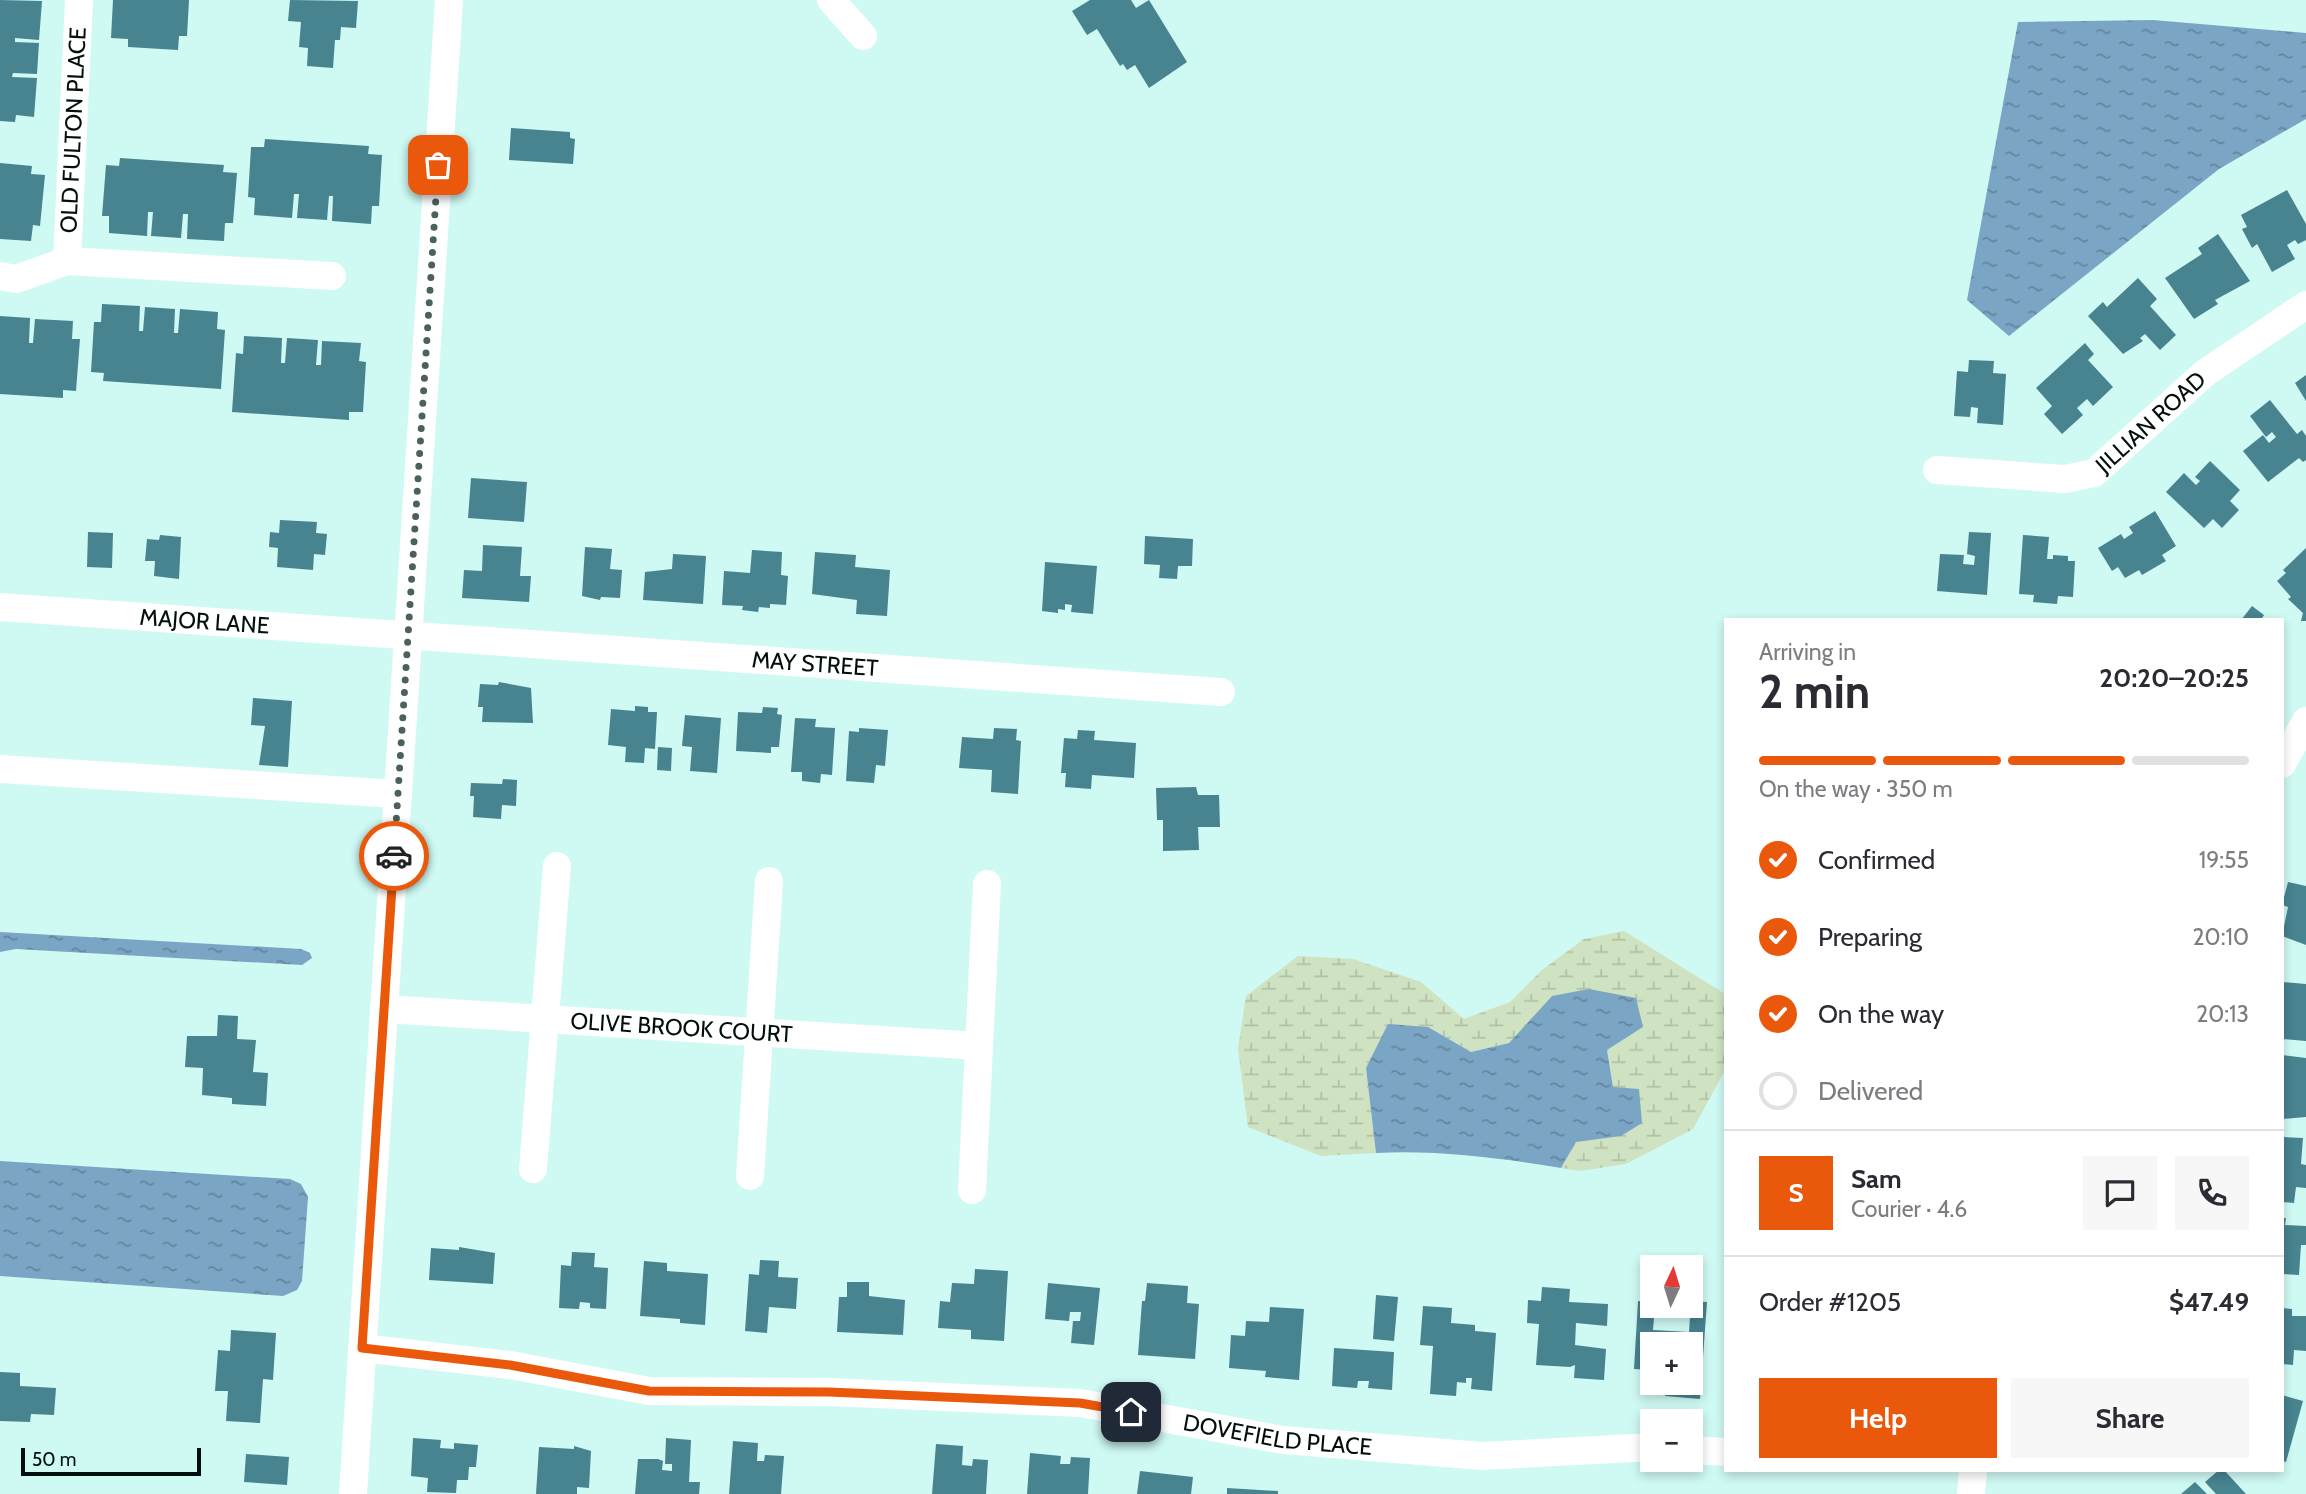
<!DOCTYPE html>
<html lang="en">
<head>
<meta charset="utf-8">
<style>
  :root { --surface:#fff; --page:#f7f7f7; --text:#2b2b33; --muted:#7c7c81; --line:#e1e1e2; --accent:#ea580c }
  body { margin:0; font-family:Cabin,sans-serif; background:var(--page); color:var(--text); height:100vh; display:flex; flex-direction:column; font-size:26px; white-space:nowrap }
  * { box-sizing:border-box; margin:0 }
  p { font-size:23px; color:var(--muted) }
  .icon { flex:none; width:38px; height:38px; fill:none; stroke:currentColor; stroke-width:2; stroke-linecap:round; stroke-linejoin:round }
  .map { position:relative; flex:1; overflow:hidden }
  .drawer { position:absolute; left:1724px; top:618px; width:560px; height:854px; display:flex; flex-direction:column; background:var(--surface); border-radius:0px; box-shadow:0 4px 10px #0003 }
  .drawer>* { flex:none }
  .needle { width:46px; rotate:4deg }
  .fabs { position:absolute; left:1640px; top:1255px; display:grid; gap:14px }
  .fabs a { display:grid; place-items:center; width:63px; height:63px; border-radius:0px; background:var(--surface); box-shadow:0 4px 10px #0003; font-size:35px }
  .scale { position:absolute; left:21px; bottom:18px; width:180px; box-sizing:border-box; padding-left:7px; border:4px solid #020f0d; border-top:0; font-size:19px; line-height:24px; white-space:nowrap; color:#020f0d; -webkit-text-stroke:5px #cff9f3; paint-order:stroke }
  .pin { position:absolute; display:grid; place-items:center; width:60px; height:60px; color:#fff; margin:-30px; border-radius:14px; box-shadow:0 4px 10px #0006 }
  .courier { position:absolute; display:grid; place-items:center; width:70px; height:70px; margin:-35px; border:5px solid #ea580c; border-radius:50%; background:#fff; color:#222; box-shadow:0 2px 9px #0007 }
  .overview em { font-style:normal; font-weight:700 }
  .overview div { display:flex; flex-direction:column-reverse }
  .overview { display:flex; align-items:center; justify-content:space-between; height:119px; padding:0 35px }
  h1 { font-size:46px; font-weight:700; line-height:52px }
  .bar { display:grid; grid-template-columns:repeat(4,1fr); gap:10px 7px; align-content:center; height:84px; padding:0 35px }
  .bar i { height:9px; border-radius:5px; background:var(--line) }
  .bar .active { background:var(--accent) }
  .bar p { grid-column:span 4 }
  .line { display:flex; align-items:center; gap:18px; padding:0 35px; border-top:2px solid var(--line) }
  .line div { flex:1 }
  .round { display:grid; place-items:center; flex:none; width:74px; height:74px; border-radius:0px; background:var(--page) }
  ol { padding:0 35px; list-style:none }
  li { display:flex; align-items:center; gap:21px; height:77px }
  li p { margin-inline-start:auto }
  li .icon { padding:7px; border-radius:50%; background:var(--accent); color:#fff; stroke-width:4 }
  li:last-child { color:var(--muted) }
  li i { width:38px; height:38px; border:4px solid var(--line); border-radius:50% }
  .primary-button { display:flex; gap:14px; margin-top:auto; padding:14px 35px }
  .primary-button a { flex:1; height:80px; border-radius:0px; background:var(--accent); color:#fff; font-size:28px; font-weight:700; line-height:80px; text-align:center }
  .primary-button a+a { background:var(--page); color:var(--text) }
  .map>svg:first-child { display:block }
  .wetland { fill:url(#wetland-marsh) }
  .water { fill:url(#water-ripples) }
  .building { fill:#488390 }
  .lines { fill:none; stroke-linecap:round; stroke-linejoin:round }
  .street { stroke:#fff; stroke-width:28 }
  .done { stroke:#4a615e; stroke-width:7; stroke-dasharray:0 12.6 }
  .route { stroke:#ea580c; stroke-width:9 }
  .labels { text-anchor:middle; stroke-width:5; stroke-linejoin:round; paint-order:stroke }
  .street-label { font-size:23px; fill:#020f0d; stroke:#cff9f3 }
</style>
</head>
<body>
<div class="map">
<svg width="2306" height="1494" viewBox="0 0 2306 1494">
  <defs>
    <pattern id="wetland-marsh" width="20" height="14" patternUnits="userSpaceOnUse" patternTransform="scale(1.75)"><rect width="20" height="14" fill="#cfe2c1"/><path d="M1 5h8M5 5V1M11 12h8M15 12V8" fill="none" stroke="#b0c1a5"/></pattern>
    <pattern id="water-ripples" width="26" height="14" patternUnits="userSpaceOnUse" patternTransform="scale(1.75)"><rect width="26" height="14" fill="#7ba5c4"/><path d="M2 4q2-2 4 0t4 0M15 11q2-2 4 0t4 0" fill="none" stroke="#63859e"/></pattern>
  </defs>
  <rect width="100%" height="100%" fill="#cff9f3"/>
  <path class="wetland" d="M1624 931 1725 994V1070L1693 1129 1626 1164 1580 1171 1561 1168 1576 1141 1621 1136 1607 1050 1643 1027 1552 996 1509 1043 1471 1052 1428 1027 1366 1068 1376 1153 1321 1156 1248 1127 1238 1049 1246 996 1298 956 1353 959 1421 982 1464 1019 1510 1002 1542 970 1584 939Z"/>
  <g class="water">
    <path d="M2153 20 2306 33V119L2219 169 2009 336 1967 300 2018 22Z"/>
    <path d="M0 932 301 949 310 953 312 958 302 965 16 949 0 952Z"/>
    <path d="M1589 989 1636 998 1643 1027 1607 1050 1613 1087 1639 1089 1642 1123 1621 1136 1576 1142 1561 1168C1499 1158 1439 1150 1376 1153L1366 1068 1388 1024 1428 1027 1471 1052 1509 1043 1552 996Z"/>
    <path d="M0 1161 290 1179 301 1184 308 1197 302 1281 297 1290 283 1296 0 1276Z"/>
  </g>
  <g class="building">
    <path d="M0 0 42 1 39 40 15 38V42L39 43 37 74 13 73 12 77 37 78 34 117 16 115 15 122 0 121Z"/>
    <path d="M113 0H189L187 36H179L178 50 128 47V39L111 38Z"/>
    <path d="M290 0 358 1 356 28 341 27 340 40H335L333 68 307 66 308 48 299 47 301 22 288 21Z"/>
    <path d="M1090 0H1131L1136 8 1149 0 1187 62 1149 88 1135 65 1127 70 1123 64 1120 66 1097 29 1087 35 1072 11Z"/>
    <path d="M511 128 570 132V138L575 139 573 164 509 160Z"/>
    <path d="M265 139 369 146 368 154 382 155 379 206H372L371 224 332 221 333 196H329L327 220 297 218 299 194H294L292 218 254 215 255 198 248 197 251 147H264Z"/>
    <path d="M120 158 224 165 223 172 237 173 233 223H225L224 241 187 239 188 214H183L181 238 151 236 153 212H148L147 236 109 233V216H102L106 165 119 166Z"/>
    <path d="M0 163 32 166 31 174 45 175 40 226 33 225 31 241 0 239Z"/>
    <path d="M2287 190 2306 224V240L2298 244 2295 240 2287 245 2295 259 2272 272 2257 244 2252 248 2242 229 2247 227 2241 215Z"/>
    <path d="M2218 234 2250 281 2215 300 2218 304 2194 319 2165 278 2202 254 2198 248Z"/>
    <path d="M2138 278 2157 299 2150 306 2176 335 2160 350 2145 334 2140 338 2143 341 2123 354 2088 316 2103 302 2107 307Z"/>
    <path d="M102 304 140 306 139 331H143L145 307 175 309 174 333H178L180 309 218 312 217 329 225 330 221 389 103 381 104 373 91 372 94 322H101Z"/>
    <path d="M0 316 30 318 29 343H33L35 319 73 321 72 339H80L76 391 63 390V398L0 394Z"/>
    <path d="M244 336 282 338 281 363H285L287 338 318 340 316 365H321L322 341 361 343 359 361 366 362 363 412H349V420L232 412 236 353 243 354Z"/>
    <path d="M2085 343 2094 354 2088 360 2113 387 2093 406 2087 399 2077 408 2083 415 2062 434 2044 414 2052 406 2036 388Z"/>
    <path d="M1969 360 1994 361 1993 373 2006 374 2003 425 1977 423 1978 408 1971 407 1970 417 1954 416 1957 371 1968 372Z"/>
    <path d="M2306 375V401L2295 383Z"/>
    <path d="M2270 400 2297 434 2302 430 2306 436V460L2303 462 2299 458 2268 482 2243 451 2263 435 2269 443 2276 437 2272 432 2266 437 2250 416Z"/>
    <path d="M2210 461 2240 490 2230 501 2239 510 2222 528 2213 519 2204 528 2166 492 2184 473 2196 485 2200 481 2195 477Z"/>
    <path d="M471 478 527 482 524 522 468 518Z"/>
    <path d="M2155 511 2176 546 2162 555 2166 561 2142 575 2139 570 2125 578 2118 567 2112 571 2098 548 2121 534 2124 539 2133 533 2129 527Z"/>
    <path d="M280 520 317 522 316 533 327 534 325 555 314 554 313 570 277 567 278 548 269 547 270 532 279 533Z"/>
    <path d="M88 532 113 533 112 568 87 567Z"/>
    <path d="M1969 532 1991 533 1987 595 1937 591 1940 554 1964 555 1963 564 1974 565 1975 556 1967 554Z"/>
    <path d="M160 535 181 537 179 579 154 576 155 561H145L147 539 159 540Z"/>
    <path d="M2023 535 2049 537 2047 559H2053V555L2068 556V561H2075L2073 597 2058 596 2057 604 2033 602 2034 595 2019 594Z"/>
    <path d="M1145 536 1193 539 1192 566H1178L1177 579 1159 578 1160 565 1144 564Z"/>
    <path d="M483 545 522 547 520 576H531L529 602 462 598 464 570 482 571Z"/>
    <path d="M585 547 612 549 610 569 622 570 620 598 601 597 600 600 582 596Z"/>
    <path d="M2306 548V621H2301L2303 613 2288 599 2291 597 2277 581 2286 573 2283 570Z"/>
    <path d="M752 550 782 552 781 575 788 576 786 605 770 604V608L759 607 758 612 742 610 743 606 722 605 724 571 750 573Z"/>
    <path d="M815 552 856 555 855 567 890 570 887 616 856 614 857 600 812 594Z"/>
    <path d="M673 554 706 556 703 604 643 600 645 572 672 569Z"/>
    <path d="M1045 562 1097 566 1093 614 1071 612 1072 605 1065 604V610L1058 609V613L1042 611Z"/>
    <path d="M2252 606 2264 615 2261 620H2241Z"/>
    <path d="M499 682 531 688 533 723 482 722 483 707H478L480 684 498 685Z"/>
    <path d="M253 698 292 701 288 767 259 765 265 726 251 725Z"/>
    <path d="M635 706 648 707V712H657L655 749 645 748 644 763 625 762 626 747 608 745 611 709 635 711Z"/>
    <path d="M763 707 778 708 777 714 782 715 779 747H771V753L736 751 738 712 762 713Z"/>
    <path d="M685 715 721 718 717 773 690 771 692 747 682 746Z"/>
    <path d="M795 718 816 719 815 727 835 728 832 775 821 774 820 783 802 781V772H791Z"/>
    <path d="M859 728 888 730 885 766 876 765 874 783 846 781 849 731 859 732Z"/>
    <path d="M994 728 1017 729 1016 740 1021 741 1018 794 991 792 992 770 959 768 962 737 993 739Z"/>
    <path d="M1078 730 1095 731 1094 740 1136 743 1134 778 1092 775 1091 789 1065 787 1066 773H1061L1064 738 1077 739Z"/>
    <path d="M658 747 672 748 671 771 657 770Z"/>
    <path d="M503 779 517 780 516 806 502 805 501 819 473 817 474 796H470L471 783 502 784Z"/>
    <path d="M1196 787 1198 795H1219L1220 827H1198L1199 850 1163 851V820H1157L1156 788Z"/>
    <path d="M2288 882 2306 886V945L2282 936 2288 907 2282 905Z"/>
    <path d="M2282 982 2306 984V1041L2282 1039Z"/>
    <path d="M218 1015 238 1016 237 1039 256 1040 253 1072 268 1073 266 1106 232 1104V1098L202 1095 203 1068 185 1067 187 1036H217Z"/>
    <path d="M2282 1055 2306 1058V1117L2282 1119Z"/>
    <path d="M2282 1137 2303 1138 2301 1164 2306 1165V1188L2296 1187 2294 1203 2282 1202Z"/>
    <path d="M2282 1218H2286L2285 1225 2306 1226V1245H2301L2299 1275 2282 1274Z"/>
    <path d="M459 1247 495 1253 493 1284 429 1280 431 1248 459 1250Z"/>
    <path d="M572 1252 595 1253 594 1267 608 1268 606 1309 590 1308V1303L580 1302 579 1309 559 1308 561 1265 571 1266Z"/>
    <path d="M760 1260 779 1261 778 1277 798 1278 796 1309 769 1307 767 1333 745 1331 749 1274 759 1275Z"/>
    <path d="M644 1261 667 1263V1271L708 1274 705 1325 680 1323V1319L640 1316Z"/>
    <path d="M975 1269 1008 1271 1004 1341 971 1339V1330L938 1328 940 1301 950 1302 952 1283 974 1284Z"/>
    <path d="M847 1282H869V1296L905 1300 903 1335 837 1332 839 1297H847Z"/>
    <path d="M1048 1283 1100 1288 1094 1345 1071 1343 1073 1321H1080L1081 1312H1070L1069 1321 1045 1319Z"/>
    <path d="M1147 1283 1188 1286 1187 1303 1199 1304 1195 1359 1138 1355 1142 1301H1145Z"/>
    <path d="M1542 1287 1570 1289 1569 1302 1608 1304 1607 1326 1576 1323 1575 1345 1606 1349 1604 1380 1574 1378 1575 1365 1570 1367 1536 1365 1539 1324 1527 1323 1528 1300 1541 1301Z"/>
    <path d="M1376 1295 1398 1297 1394 1341 1373 1339Z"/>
    <path d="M1638 1301 1652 1302 1655 1306 1653 1330 1689 1332 1691 1301 1707 1302 1700 1399 1665 1396V1382H1690V1344H1652V1370L1634 1369Z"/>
    <path d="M1423 1306 1452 1308 1451 1323 1475 1325V1331L1496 1333 1492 1391 1471 1389 1472 1378H1466V1383L1457 1382 1456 1396 1430 1394 1433 1346 1420 1345Z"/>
    <path d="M1270 1307 1304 1309 1299 1380 1265 1377 1266 1371 1229 1368 1231 1335 1245 1336 1246 1321 1269 1322Z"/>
    <path d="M2282 1308 2292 1309V1316H2306V1351L2294 1350 2293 1365 2282 1364Z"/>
    <path d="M231 1330 276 1333 273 1380 263 1379 260 1423 226 1421 228 1391H215L218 1350 230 1351Z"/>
    <path d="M1334 1348 1394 1352 1392 1390 1368 1388 1369 1381H1358L1357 1388 1332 1386Z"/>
    <path d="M0 1372 20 1373V1386L56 1388 54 1415 31 1414 30 1422 0 1421Z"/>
    <path d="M2282 1395 2303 1401 2286 1462 2282 1461Z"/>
    <path d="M413 1438 441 1440 440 1448 454 1449V1443L478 1445 476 1467H469L468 1480H457L456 1493 427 1492 428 1478 411 1476Z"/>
    <path d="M666 1438 691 1440 689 1482H700L699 1494H635L638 1459H658L663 1461 662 1470 672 1471V1464H665Z"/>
    <path d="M733 1441 758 1443 757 1461H764L765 1455 784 1456 781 1494H729Z"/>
    <path d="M936 1444 963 1446 962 1465 972 1466 973 1459 988 1460 986 1494H932Z"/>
    <path d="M574 1446 591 1451 589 1488 577 1487V1494H536L539 1447 574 1449Z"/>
    <path d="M1030 1453 1061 1456 1060 1464H1070L1071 1457 1090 1458 1088 1494H1027Z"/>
    <path d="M246 1454 289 1457 287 1485 244 1482Z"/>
    <path d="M2219 1470H2224L2246 1494H2216L2205 1482Z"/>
    <path d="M1140 1471 1193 1477 1191 1494H1137Z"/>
    <path d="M2195 1482 2207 1494H2181Z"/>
    <path d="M1227 1488 1278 1491V1494H1227Z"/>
  </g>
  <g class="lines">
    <g class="street">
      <path d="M831 0 863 36"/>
      <path id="s1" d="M67 261 79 0"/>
      <path d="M0 276 16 279 67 261 332 276"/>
      <path id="s2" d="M1937 470 2065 479 2094 473 2205 373 2306 305"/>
      <path id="s3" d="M0 607 1221 692"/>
      <path d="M2282 764 2306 721"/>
      <path d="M0 769 398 794"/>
      <path id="s4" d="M384 1009 979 1046"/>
      <path d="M533 1169 557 866"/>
      <path d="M750 1176 769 881"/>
      <path d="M972 1190 987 884"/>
      <path id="s5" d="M362 1348 510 1365 649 1391 829 1392 1080 1403 1283 1440 1482 1456 1652 1447"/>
      <path d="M1690 1450 1726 1452"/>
      <path d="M353 1494 449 0"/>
      <path d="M1971 1494 1973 1470"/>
    </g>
  </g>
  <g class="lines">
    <path class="done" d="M394 856 438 165"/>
    <path class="route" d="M394 856 362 1348 510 1365 649 1391 829 1392 1080 1403 1131 1412"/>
  </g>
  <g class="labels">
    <g class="street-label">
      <text dy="8" stroke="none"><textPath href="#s1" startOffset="131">OLD FULTON PLACE</textPath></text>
      <text dy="8" stroke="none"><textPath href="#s2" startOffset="234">JILLIAN ROAD</textPath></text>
      <text dy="8" stroke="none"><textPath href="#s3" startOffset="205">MAJOR LANE</textPath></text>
      <text dy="8" stroke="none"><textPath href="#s3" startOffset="817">MAY STREET</textPath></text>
      <text dy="8" stroke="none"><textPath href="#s4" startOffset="298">OLIVE BROOK COURT</textPath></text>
      <text dy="8" stroke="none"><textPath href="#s5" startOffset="922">DOVEFIELD PLACE</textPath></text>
    </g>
  </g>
</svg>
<div class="fabs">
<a><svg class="needle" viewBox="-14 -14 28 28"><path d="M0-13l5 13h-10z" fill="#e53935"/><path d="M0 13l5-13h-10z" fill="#7c7c81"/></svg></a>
<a>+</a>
<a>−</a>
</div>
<div class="scale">50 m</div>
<div class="pin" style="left:438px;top:165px;background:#ea580c"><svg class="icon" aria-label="bag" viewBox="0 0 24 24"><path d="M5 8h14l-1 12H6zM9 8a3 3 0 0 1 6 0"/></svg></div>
<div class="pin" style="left:1131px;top:1412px;background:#1f2937"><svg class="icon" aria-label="home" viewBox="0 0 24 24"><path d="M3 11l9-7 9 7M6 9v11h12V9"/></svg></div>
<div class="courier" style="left:394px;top:856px"><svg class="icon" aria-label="car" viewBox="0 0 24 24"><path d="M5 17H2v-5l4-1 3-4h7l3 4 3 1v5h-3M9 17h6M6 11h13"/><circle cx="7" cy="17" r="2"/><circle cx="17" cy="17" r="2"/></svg></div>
<section class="drawer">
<div class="overview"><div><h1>2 min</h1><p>Arriving in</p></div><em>20:20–20:25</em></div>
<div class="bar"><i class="active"></i><i class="active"></i><i class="active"></i><i></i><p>On the way · 350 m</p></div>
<ol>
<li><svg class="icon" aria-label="check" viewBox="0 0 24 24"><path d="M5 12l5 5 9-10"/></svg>Confirmed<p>19:55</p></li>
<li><svg class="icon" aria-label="check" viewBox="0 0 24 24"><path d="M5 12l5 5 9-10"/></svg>Preparing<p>20:10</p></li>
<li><svg class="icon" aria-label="check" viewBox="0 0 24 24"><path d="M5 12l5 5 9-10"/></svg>On the way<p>20:13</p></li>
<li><i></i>Delivered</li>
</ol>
<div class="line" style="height:126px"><b class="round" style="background:var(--accent);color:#fff">S</b><div><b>Sam</b><p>Courier · 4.6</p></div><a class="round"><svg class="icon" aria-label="chat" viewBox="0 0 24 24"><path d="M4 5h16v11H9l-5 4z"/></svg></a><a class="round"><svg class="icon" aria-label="phone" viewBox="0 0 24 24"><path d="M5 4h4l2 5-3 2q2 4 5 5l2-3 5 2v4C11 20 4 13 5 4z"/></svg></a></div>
<div class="line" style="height:91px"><div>Order #1205</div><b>$47.49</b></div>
<div class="primary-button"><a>Help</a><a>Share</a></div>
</section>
</div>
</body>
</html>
